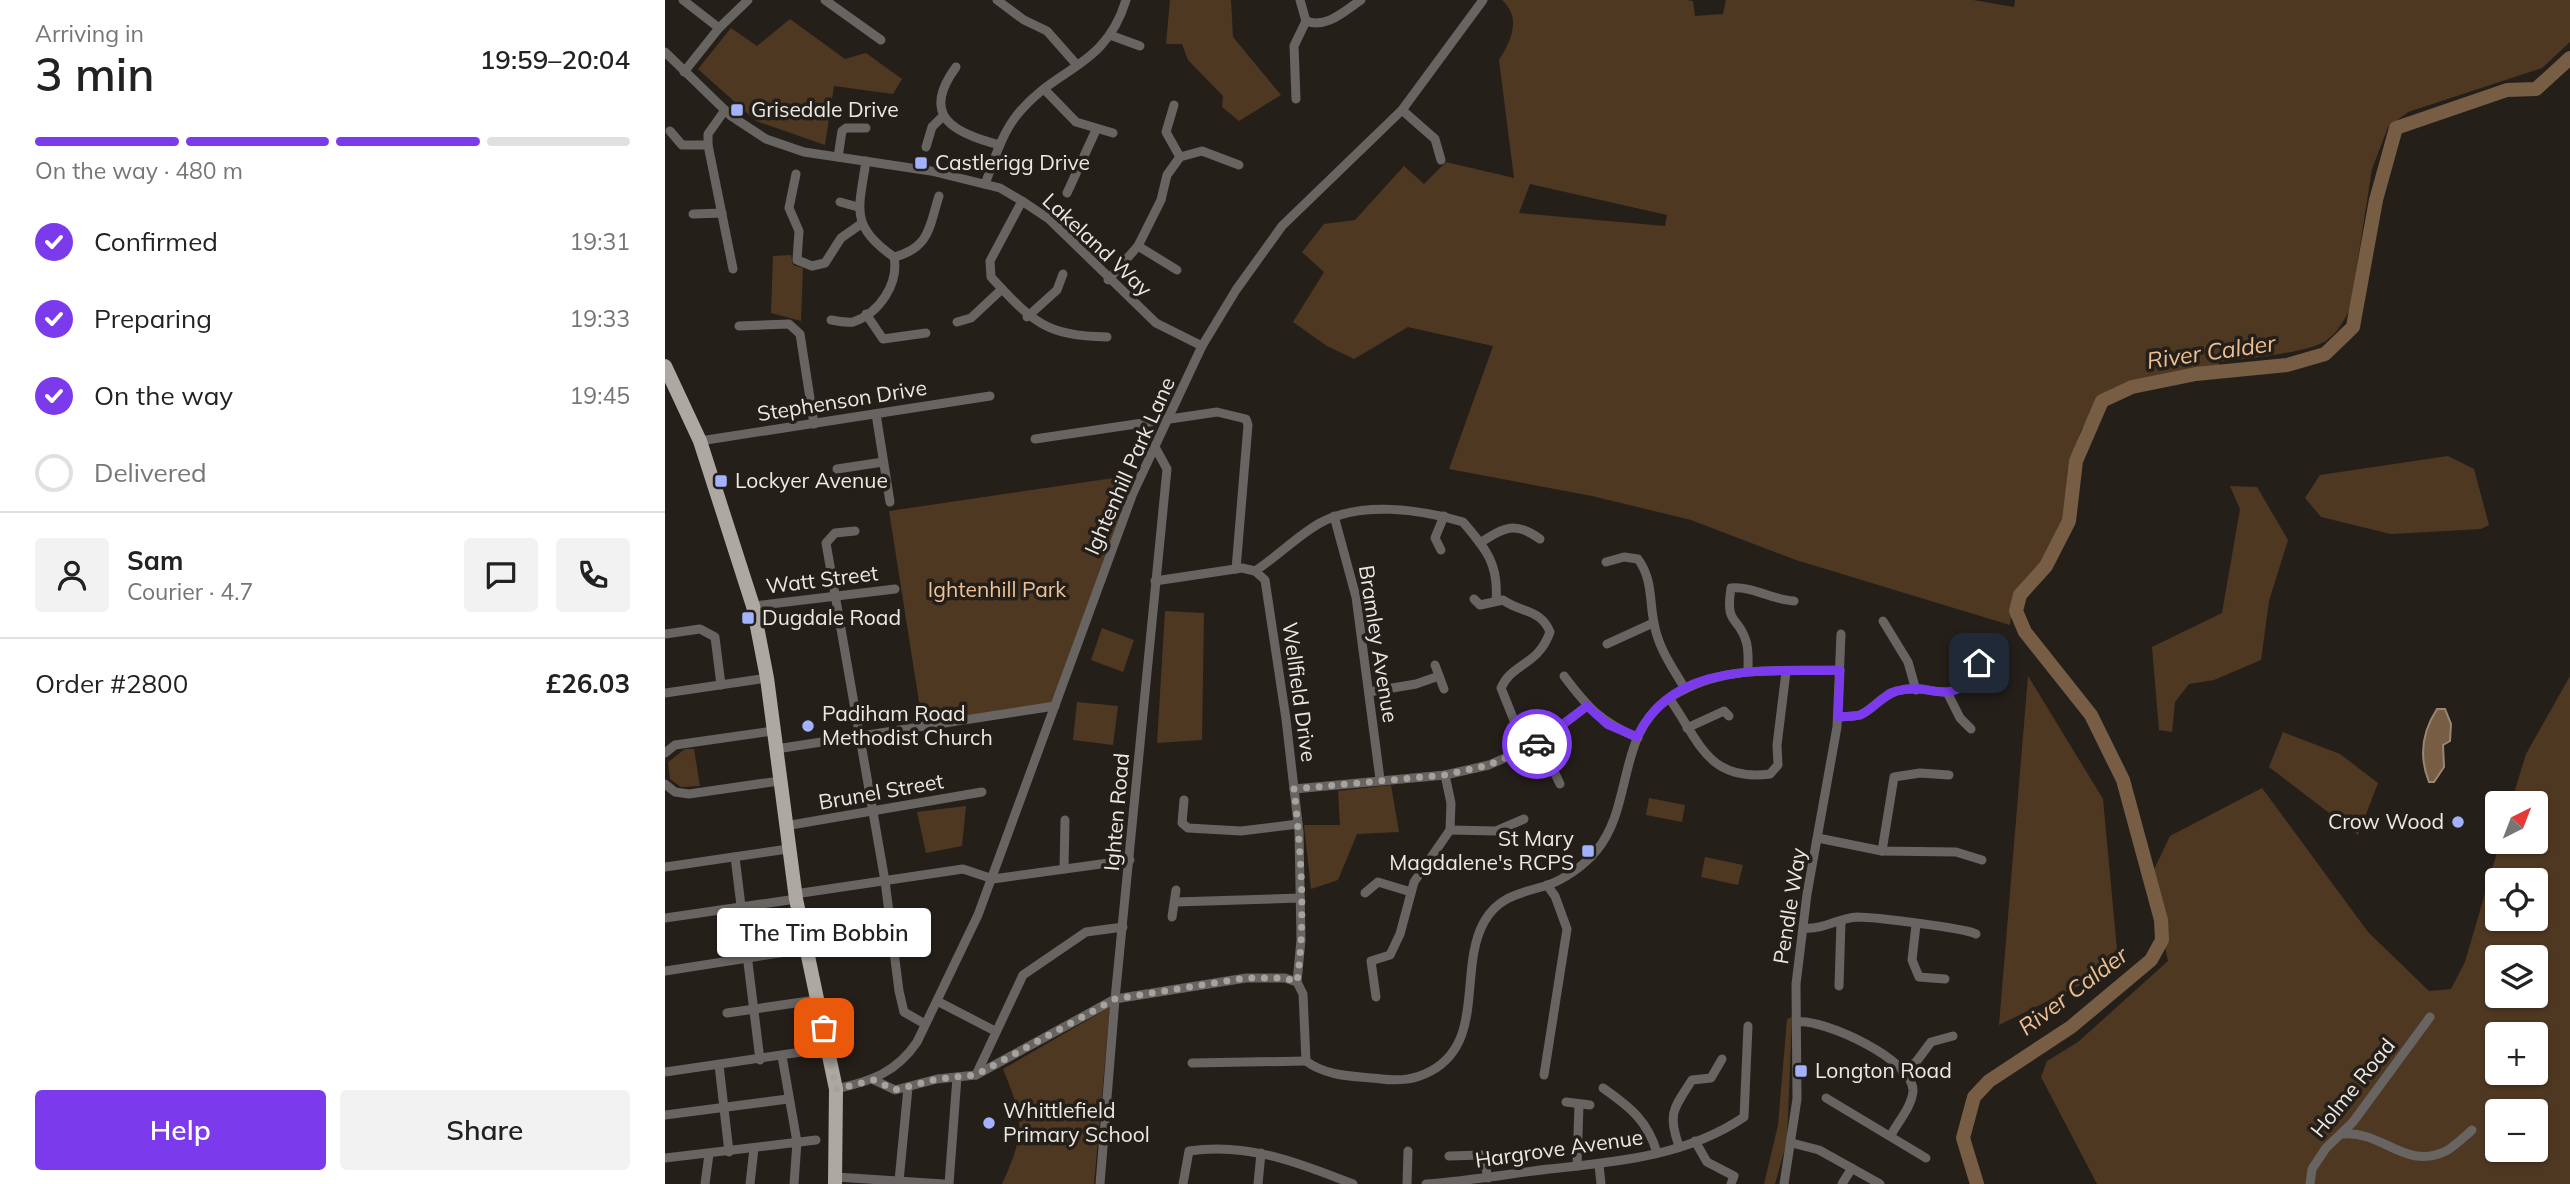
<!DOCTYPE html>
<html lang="en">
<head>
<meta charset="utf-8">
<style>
  :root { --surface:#fff; --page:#f2f2f2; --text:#222; --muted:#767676; --line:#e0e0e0; --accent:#7c3aed }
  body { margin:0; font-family:Mulish,sans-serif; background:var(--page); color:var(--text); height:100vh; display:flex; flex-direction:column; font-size:26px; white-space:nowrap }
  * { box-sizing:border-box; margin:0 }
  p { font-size:23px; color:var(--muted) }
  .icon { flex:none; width:38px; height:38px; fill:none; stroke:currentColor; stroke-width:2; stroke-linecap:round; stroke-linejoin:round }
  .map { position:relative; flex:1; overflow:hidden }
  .sheet { display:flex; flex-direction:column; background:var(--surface); width:665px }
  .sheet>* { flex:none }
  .needle { width:46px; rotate:42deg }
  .buttons { position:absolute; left:1820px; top:791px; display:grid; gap:14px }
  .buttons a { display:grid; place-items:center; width:63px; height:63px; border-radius:7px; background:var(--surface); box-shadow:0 2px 5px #0004; font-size:35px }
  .pin { position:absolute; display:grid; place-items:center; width:60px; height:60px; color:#fff; margin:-30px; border-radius:14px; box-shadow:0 4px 10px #0006 }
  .courier { position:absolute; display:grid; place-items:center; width:70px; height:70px; margin:-35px; border:5px solid #7c3aed; border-radius:50%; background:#fff; color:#222; box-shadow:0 2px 9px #0007 }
  .bubble { position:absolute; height:49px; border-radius:7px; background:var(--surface); box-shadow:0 2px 5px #0004; font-size:23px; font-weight:600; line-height:49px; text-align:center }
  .overview em { font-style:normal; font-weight:600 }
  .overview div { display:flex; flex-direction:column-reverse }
  .overview { display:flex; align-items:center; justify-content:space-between; height:119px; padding:0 35px }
  h1 { font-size:46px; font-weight:600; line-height:52px }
  .bar { display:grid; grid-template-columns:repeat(4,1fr); gap:10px 7px; align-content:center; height:84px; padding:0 35px }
  .bar i { height:9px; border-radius:5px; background:var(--line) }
  .bar .current { background:var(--accent) }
  .bar p { grid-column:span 4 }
  .line { display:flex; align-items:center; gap:18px; padding:0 35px; border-top:2px solid var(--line) }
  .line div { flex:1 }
  .round { display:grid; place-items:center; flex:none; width:74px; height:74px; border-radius:7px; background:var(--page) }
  ol { padding:0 35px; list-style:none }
  li { display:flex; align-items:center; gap:21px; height:77px }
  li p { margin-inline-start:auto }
  li .icon { padding:7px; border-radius:50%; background:var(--accent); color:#fff; stroke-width:4 }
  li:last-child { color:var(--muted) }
  li i { width:38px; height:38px; border:4px solid var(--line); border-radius:50% }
  .cta { display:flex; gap:14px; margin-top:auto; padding:14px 35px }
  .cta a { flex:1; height:80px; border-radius:7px; background:var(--accent); color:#fff; font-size:28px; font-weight:600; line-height:80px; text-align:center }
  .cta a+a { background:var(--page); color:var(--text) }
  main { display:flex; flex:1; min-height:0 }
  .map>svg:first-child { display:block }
  .green { fill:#4f3822; fill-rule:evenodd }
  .water { fill:#765d44; stroke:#998774; stroke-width:2 }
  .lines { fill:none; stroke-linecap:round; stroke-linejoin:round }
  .river { stroke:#765d44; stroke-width:14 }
  .street { stroke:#676461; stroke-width:9 }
  .primary { stroke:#aea8a2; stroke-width:14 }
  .done { stroke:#a6a29e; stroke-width:7; stroke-dasharray:0 12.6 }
  .route { stroke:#7c3aed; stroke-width:9 }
  .poi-dot { fill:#a3b2fc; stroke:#251f1a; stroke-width:2.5 }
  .labels { text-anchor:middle; stroke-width:7; stroke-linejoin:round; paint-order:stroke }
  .poi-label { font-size:21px; fill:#ece8e5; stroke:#251f1a; text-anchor:start }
  .street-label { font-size:21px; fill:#ece8e5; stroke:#251f1a }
  .park-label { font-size:21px; fill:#f1c295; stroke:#251f1a }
  .water-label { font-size:23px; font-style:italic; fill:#edbe91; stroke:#251f1a }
</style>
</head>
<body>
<main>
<section class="sheet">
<div class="overview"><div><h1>3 min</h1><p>Arriving in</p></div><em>19:59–20:04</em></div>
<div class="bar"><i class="current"></i><i class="current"></i><i class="current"></i><i></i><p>On the way · 480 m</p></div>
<ol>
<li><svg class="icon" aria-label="check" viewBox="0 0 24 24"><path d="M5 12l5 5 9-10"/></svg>Confirmed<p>19:31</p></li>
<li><svg class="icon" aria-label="check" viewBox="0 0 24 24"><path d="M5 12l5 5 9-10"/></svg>Preparing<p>19:33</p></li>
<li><svg class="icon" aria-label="check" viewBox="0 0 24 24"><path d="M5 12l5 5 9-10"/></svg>On the way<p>19:45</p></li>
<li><i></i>Delivered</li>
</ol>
<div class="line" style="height:126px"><a class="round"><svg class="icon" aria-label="person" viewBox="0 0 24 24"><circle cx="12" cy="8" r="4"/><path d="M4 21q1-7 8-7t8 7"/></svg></a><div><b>Sam</b><p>Courier · 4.7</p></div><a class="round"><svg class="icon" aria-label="chat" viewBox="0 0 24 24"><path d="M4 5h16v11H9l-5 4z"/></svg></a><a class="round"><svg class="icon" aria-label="phone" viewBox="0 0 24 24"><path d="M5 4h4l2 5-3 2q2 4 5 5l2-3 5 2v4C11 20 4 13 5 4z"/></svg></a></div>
<div class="line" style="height:91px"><div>Order #2800</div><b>£26.03</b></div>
<div class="cta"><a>Help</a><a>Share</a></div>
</section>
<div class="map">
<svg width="1905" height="1184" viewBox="0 0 1905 1184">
  <rect width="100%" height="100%" fill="#251f1a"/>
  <g class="green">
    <path d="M505 0H566L568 37 616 95 574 121 557 107 558 96 523 60 517 44H501Z"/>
    <path d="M837 0H1022L1028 1 1030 16 1058 14 1061 0H1308L1349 7 1350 0H1905V42L1877 68 1743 112 1723 127 1707 169 1685 310C1678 321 1673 332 1662 340 1645 353 1578 359 1554 362V367L1484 381 1451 390 1435 399 1416 430 1403 469 1398 525 1377 566 1349 595 1345 625 1131 560 1026 520 927 496 784 469 828 346 743 327 689 359 662 346 628 322 659 272 637 252 659 224 690 220 739 166 759 184 781 162 849 178 834 60C846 41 857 18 837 0ZM865 184 1002 215 1000 226 854 213Z"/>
    <path d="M125 19 180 59 201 53 237 79 228 94 169 86 160 145 91 121 33 69 66 28 92 46Z"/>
    <path d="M126 255 128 265 138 268 136 321 106 313 108 256Z"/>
    <path d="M1783 456 1809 469 1824 525 1816 529 1726 534 1656 517 1640 498 1655 475Z"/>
    <path d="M476 474 390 706 258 727 224 511Z"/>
    <path d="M1565 486 1592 487 1623 540 1604 601 1596 660 1549 680 1524 684 1510 702 1507 732 1494 730 1487 647 1557 613 1575 509Z"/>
    <path d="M500 611 539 613 537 740 492 743Z"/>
    <path d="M437 628 469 640 458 672 426 660Z"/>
    <path d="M1363 676 1438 799 1452 950 1423 981 1334 1025Z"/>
    <path d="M1905 676V1184H1432L1376 1077 1382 1061 1413 1042 1503 961 1485 878 1505 836 1597 788 1703 932 1764 991 1786 989 1800 962 1835 842H1871V803H1846L1861 754ZM1832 880H1871V919H1832ZM1832 957H1871V996H1832ZM1832 1034H1871V1073H1832ZM1832 1111H1871V1150H1832Z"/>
    <path d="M412 702 453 706 448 745 408 740Z"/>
    <path d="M1618 732 1675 754 1713 783 1693 835 1604 767Z"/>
    <path d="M20 749H29L35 786 16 787 5 779 3 762Z"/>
    <path d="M726 785 734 832 692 834 673 880 646 889 639 825H675L673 791Z"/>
    <path d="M984 798 1020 805 1017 822 981 815Z"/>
    <path d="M301 806 297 846 261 853 252 812Z"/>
    <path d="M1040 857 1078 865 1073 885 1036 877Z"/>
    <path d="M445 1007 429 1184H337C361 1131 359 1121 338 1069Z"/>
    <path d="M1127 1017 1122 1141 1110 1184H1099L1113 1125 1122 1019Z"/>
  </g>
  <path class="water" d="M1772 709H1780L1786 724 1785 741 1778 745 1779 767 1769 782H1764C1754 757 1757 732 1772 709Z"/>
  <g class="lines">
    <path class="river" d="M1312 1184 1298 1138 1309 1097 1324 1081 1406 1027 1486 960 1497 940 1496 920 1458 780 1426 715 1360 632 1351 611 1355 595 1381 566 1404 521 1411 461 1437 401 1467 387 1531 374 1622 365 1660 354 1688 327 1711 200 1731 128 1842 90 1871 89 1905 58"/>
    <g class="street">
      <path d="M18 0 54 28"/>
      <path d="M160 0 216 40"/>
      <path d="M332 0 359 20 382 31 412 65"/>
      <path d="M635 0 641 21C662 29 679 11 696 0"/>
      <path d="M445 35 475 46"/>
      <path d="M0 52 66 116 101 139 139 152 266 171 335 188 357 201 384 219 491 323 537 346"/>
      <path d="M291 67C255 116 288 133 335 145"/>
      <path d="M19 72 54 28 83 0"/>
      <path d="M379 89 411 122 448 133"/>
      <path d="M631 99 629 46 641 21"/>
      <path d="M509 105 501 132 515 157"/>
      <path d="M60 110 43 134V145L68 269"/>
      <path d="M737 110 770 139 776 160"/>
      <path d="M5 131 17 145H43"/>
      <path d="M261 147 267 127 277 117"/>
      <path d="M173 157 177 131 181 128H201"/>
      <path d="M131 174 124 208 134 231 132 260 147 266 160 263 176 238 196 224"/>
      <path d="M320 184C329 161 336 135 352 115 391 66 440 69 461 0"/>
      <path d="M402 193 431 130"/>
      <path d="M357 201 325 261 326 277C366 320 379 336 442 337"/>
      <path d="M175 202 193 207"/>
      <path d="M28 214 57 213"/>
      <path d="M473 246 512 270"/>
      <path d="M229 257C265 248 264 227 274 196"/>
      <path d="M443 280 473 246 496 200 502 175 515 157 537 151 574 165"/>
      <path d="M201 314 218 339 261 333"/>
      <path d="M362 317 392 290 398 274"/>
      <path d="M166 320C173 321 182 323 188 322 215 313 234 283 229 257 184 226 194 209 201 161"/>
      <path d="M292 322 306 318 337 289"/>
      <path d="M74 326 124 324 135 334 149 424"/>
      <path d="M211 414 225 502"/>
      <path d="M370 439 552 412 581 419 583 425 571 569"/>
      <path d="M35 441 325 396"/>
      <path d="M172 469 218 462"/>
      <path d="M669 516 691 597 715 779"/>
      <path d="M190 531 170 533 161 543 220 881 234 991 239 1012 260 1024"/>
      <path d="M815 543C840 527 850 521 875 539"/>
      <path d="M776 550 770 538 779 516"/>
      <path d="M941 562 959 557 973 559C988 580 984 599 989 623 993 648 1008 668 1020 689"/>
      <path d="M590 571C613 556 632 536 655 523 696 501 755 509 798 522 821 549 834 564 831 601"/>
      <path d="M490 581 577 568 590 571 600 580 621 719 634 832 636 940 632 982 638 994 641 1061C662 1077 689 1076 716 1079 735 1081 749 1080 766 1071 821 1041 793 969 819 922 833 897 855 893 880 886 899 880 920 865 932 850 969 805 951 732 1006 697 1058 663 1117 672 1175 670"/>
      <path d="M809 599 815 605 838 600C856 613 876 609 885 632 873 666 847 663 836 688L861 750"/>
      <path d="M88 606 230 589"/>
      <path d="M1218 621 1243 662 1251 690"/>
      <path d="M0 634 35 629 50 637 56 685"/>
      <path d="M942 644 988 623"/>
      <path d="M770 665 779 689"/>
      <path d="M1083 670C1083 661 1084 650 1081 641 1073 615 1060 626 1066 588 1089 586 1106 600 1129 601"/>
      <path d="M899 676C923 708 935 721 973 738"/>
      <path d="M704 692 751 684 774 676"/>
      <path d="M0 693 102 678"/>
      <path d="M1283 694 1295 718 1306 729"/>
      <path d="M1004 698C1034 740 1042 782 1105 774L1113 765 1112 745 1121 672"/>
      <path d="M1173 717C1180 716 1188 717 1195 715 1208 710 1218 694 1232 691 1271 681 1275 709 1313 674L1315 646"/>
      <path d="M1022 728 1059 711 1064 716"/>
      <path d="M875 742 895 784"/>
      <path d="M111 749 390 706"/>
      <path d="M0 753 10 745 108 731"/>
      <path d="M0 784 10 792 24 794 114 781"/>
      <path d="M629 789 780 775 824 765 875 742 922 706"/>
      <path d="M519 800 517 823 523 828 576 831 633 824"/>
      <path d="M120 826 317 792"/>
      <path d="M785 830 831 831 859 819"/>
      <path d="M1153 838 1217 851 1291 852 1317 860"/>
      <path d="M1217 851 1229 777 1255 773 1284 775"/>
      <path d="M70 857 95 1060"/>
      <path d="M0 867 123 849"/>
      <path d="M399 869 400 820"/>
      <path d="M700 893 713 882 746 892"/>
      <path d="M130 894 298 869 328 879 465 860"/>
      <path d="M510 902 635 898"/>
      <path d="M507 917 511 890"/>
      <path d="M0 918 131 899"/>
      <path d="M1251 925 1247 960 1254 977 1280 979"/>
      <path d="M1139 928C1159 930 1173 918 1192 917 1208 917 1300 928 1311 934"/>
      <path d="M139 945 227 932"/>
      <path d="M0 971 140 949"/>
      <path d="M1174 986 1176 922"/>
      <path d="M711 997 706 961 725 955 735 934 749 882 785 830 786 803 780 775"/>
      <path d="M272 1001 330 1031"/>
      <path d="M62 1013 151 1000"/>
      <path d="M1133 1022C1159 1019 1249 1060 1248 1091 1247 1106 1233 1122 1226 1135"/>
      <path d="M117 1056 132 1142 129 1184"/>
      <path d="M527 1063 641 1061"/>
      <path d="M54 1065 64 1152"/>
      <path d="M1237 1071 1251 1062 1266 1042 1288 1036"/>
      <path d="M0 1072 164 1048"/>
      <path d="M311 1075 358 975 421 932 458 927"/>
      <path d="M879 1075 902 929 890 896 882 885"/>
      <path d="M209 1080 230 1090 272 1079 311 1075 450 999 581 978H620L632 982"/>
      <path d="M938 1088C965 1107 983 1121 992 1153"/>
      <path d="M171 1089C206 1081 231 1073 252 1042L313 915 468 493 537 346 571 290 617 226 737 110 818 0"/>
      <path d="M1161 1098 1261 1158"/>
      <path d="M901 1102 925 1105"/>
      <path d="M0 1115 123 1099"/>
      <path d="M1677 1134C1718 1130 1740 1171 1781 1151 1790 1146 1799 1137 1807 1130"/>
      <path d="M1030 1141 1042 1162 1069 1176 1066 1184"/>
      <path d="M1127 1143 1154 1150 1215 1184"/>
      <path d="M1014 1146C1002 1113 1009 1108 1027 1080L1046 1078 1057 1059"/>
      <path d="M784 1156 818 1155 823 1178"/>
      <path d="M0 1158 151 1140"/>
      <path d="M934 1165 936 1184"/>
      <path d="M912 1166 914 1104"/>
      <path d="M171 1177 279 1184"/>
      <path d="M234 1181 243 1088"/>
      <path d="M40 1184 44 1154"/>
      <path d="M85 1184 89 1148"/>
      <path d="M284 1184 292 1077"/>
      <path d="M435 1184 450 999 502 469 490 447"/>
      <path d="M518 1184 524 1151C582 1142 635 1163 688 1184"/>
      <path d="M593 1184 596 1153"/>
      <path d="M742 1184 743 1151"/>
      <path d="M761 1184C803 1181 843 1174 884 1169 951 1162 1022 1156 1079 1117L1083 1026"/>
      <path d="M1119 1184 1132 1099 1131 984 1142 894 1172 727 1176 634"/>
      <path d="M1177 1184 1187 1168"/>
      <path d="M1645 1184 1647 1169 1661 1148 1688 1122 1765 1017"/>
    </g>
    <path class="primary" d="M0 366 35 441 88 606 102 678 131 899 171 1089 170 1184"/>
  </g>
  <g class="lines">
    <path class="done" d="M159 1028 171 1089 209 1080 230 1090 272 1079 311 1075 450 999 581 978H620L632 982C641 920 636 852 629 789L780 775 824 765 872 744"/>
    <path class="route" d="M872 744 922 706 942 724 972 737C1010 658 1104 673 1175 670L1173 717C1180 716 1188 717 1195 715 1208 710 1218 694 1232 691 1271 681 1276 709 1313 674L1314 663"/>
  </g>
  <g class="poi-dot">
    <rect x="65" y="103" width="14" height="14" rx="3.5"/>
    <rect x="249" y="156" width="14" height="14" rx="3.5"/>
    <rect x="49" y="474" width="14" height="14" rx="3.5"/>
    <rect x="76" y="611" width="14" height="14" rx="3.5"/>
    <circle cx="143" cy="726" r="7"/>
    <circle cx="1793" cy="822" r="7"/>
    <rect x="916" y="844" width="14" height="14" rx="3.5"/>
    <rect x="1129" y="1064" width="14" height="14" rx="3.5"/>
    <circle cx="324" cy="1123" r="7"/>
  </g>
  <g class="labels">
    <g class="poi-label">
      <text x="86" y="117">Grisedale Drive</text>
      <text x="270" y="170">Castlerigg Drive</text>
      <text x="70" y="488">Lockyer Avenue</text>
      <text x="97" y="625">Dugdale Road</text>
      <text x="157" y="721">Padiham Road<tspan x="157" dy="24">Methodist Church</tspan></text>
      <text x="1779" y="829" text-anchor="end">Crow Wood</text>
      <text x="909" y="846" text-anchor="end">St Mary<tspan x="909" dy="24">Magdalene's RCPS</tspan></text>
      <text x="1150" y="1078">Longton Road</text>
      <text x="338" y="1118">Whittlefield<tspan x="338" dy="24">Primary School</tspan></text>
    </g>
    <g class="street-label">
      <text transform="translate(432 245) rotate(43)" y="7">Lakeland Way</text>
      <text transform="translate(177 401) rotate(-9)" y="7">Stephenson Drive</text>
      <text transform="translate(465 466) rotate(-66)" y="7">Ightenhill Park Lane</text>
      <text transform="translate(157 580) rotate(-7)" y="7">Watt Street</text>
      <text transform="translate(713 644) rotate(81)" y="7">Bramley Avenue</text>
      <text transform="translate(634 692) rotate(82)" y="7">Wellfield Drive</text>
      <text transform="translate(216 792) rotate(-10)" y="7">Brunel Street</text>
      <text transform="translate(452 812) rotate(-85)" y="7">Ighten Road</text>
      <text transform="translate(1125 906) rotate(-81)" y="7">Pendle Way</text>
      <text transform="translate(1688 1088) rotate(-51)" y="7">Holme Road</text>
      <text transform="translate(894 1149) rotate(-8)" y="7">Hargrove Avenue</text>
    </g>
    <g class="park-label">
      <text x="332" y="597">Ightenhill Park</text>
    </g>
    <g class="water-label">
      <text transform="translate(1546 352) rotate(-8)" y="8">River Calder</text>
      <text transform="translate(1408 991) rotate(-37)" y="8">River Calder</text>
    </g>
  </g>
</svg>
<div class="buttons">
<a><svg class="needle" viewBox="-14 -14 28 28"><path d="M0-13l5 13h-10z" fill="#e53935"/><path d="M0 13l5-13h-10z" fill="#767676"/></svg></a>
<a><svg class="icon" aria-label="locate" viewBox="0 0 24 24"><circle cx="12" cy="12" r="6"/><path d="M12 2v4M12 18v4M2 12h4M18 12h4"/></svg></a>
<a><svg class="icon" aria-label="layers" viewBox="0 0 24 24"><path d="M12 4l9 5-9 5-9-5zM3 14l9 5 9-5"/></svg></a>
<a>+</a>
<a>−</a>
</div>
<div class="pin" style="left:159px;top:1028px;background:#ea580c"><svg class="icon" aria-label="bag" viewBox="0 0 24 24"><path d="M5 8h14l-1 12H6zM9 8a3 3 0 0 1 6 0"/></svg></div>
<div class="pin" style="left:1314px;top:663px;background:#1f2937"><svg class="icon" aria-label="home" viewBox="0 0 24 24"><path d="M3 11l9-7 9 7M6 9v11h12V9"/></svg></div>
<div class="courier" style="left:872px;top:744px"><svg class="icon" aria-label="car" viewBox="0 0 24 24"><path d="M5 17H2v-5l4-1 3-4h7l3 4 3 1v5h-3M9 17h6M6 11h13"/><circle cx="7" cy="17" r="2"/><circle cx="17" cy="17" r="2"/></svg></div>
<div class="bubble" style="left:52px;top:908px;width:214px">The Tim Bobbin</div>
</div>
</main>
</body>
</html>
